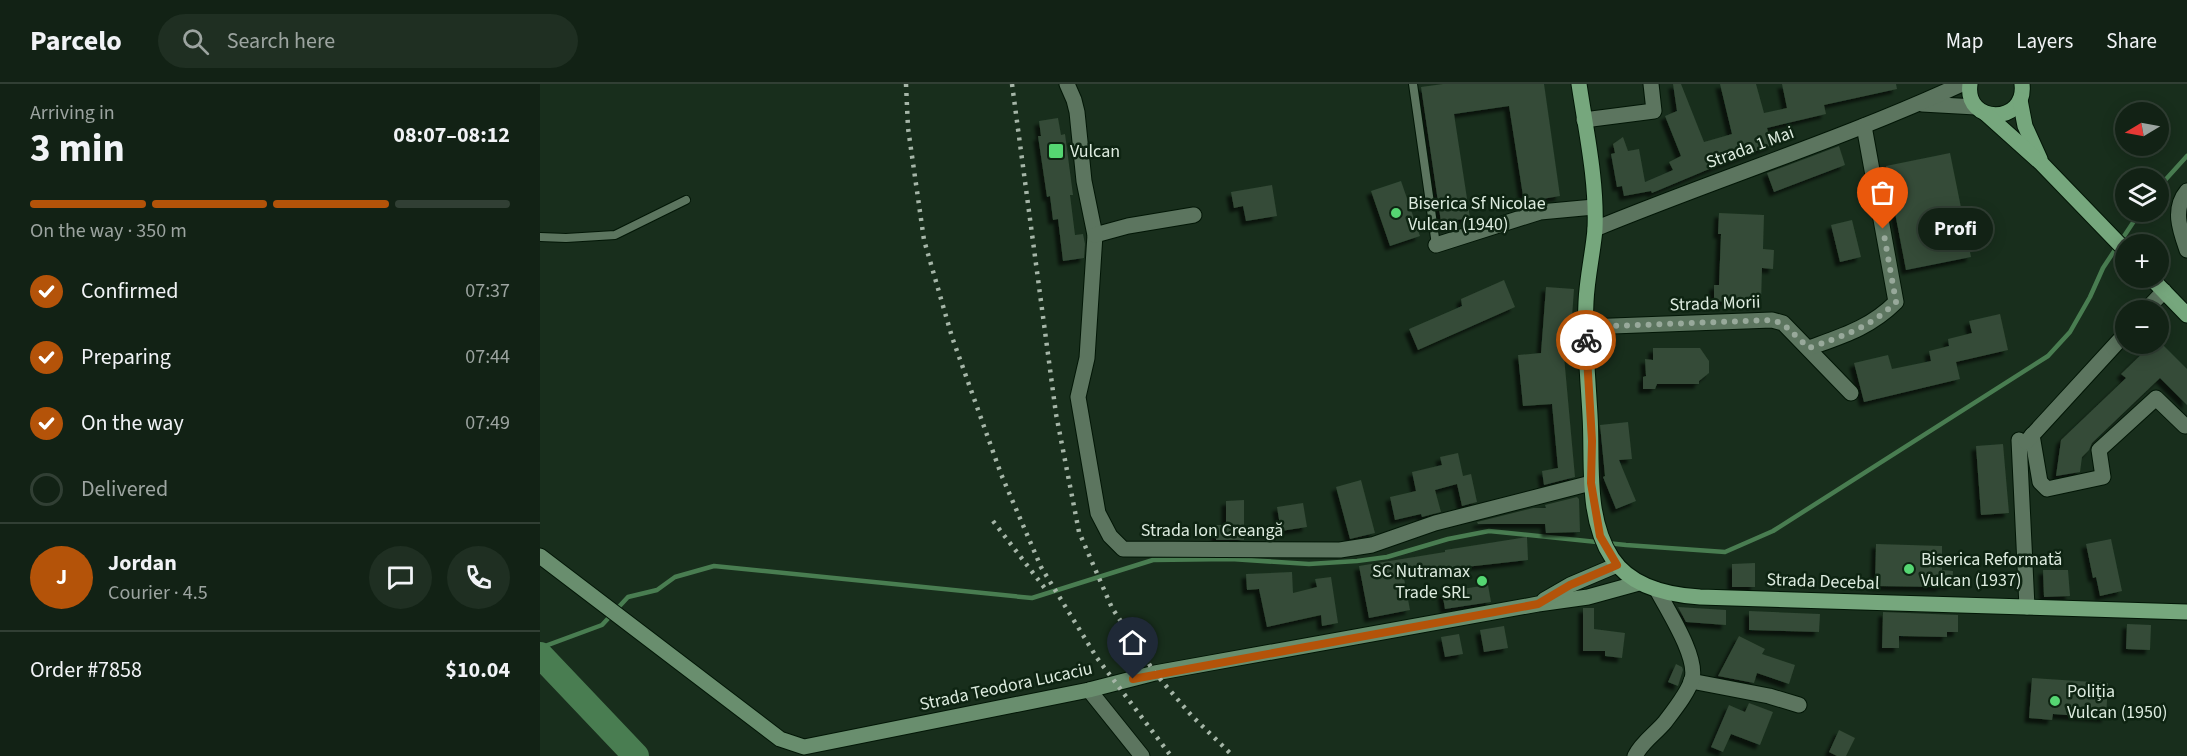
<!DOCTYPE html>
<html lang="en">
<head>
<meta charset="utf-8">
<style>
  :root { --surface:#122215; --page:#1f2f22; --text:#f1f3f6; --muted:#9ca4a0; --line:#313f34; --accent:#b45309 }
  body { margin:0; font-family:"Source Sans 3",sans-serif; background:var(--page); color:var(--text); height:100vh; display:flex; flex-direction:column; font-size:22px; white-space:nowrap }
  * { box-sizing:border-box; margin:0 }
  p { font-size:20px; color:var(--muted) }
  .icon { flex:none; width:33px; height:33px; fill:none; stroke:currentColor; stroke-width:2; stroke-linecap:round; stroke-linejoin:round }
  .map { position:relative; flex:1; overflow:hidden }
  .sheet { display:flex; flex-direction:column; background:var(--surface); width:540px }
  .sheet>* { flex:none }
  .needle { width:39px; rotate:260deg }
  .fabs { position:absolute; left:1575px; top:18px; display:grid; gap:12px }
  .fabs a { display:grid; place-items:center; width:54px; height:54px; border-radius:50%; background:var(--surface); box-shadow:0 3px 15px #0003,0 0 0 2px var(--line); font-size:30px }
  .pin { position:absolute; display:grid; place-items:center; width:51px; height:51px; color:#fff; margin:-62px -26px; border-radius:50% 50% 50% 0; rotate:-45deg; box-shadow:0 0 6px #0007 }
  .pin .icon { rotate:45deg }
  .courier { position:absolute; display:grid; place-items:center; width:60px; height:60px; margin:-30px; border:4px solid #b45309; border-radius:50%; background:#fff; color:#222; box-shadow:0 2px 8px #0007 }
  .bubble { position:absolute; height:42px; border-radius:21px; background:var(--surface); box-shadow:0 3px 15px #0003,0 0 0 2px var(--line); font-size:20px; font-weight:700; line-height:42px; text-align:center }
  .head em { font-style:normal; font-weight:700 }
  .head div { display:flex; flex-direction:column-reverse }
  .head { display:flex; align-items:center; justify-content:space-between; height:102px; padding:0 30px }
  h1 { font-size:39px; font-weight:700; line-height:45px }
  .bar { display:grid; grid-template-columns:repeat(4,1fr); gap:9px 6px; align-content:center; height:72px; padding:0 30px }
  .bar i { height:8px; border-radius:4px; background:var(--line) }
  .bar .active { background:var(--accent) }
  .bar p { grid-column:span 4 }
  .line { display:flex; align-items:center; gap:15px; padding:0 30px; border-top:2px solid var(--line) }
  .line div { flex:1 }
  .round { display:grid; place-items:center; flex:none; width:63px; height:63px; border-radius:32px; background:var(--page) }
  ol { padding:0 30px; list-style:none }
  li { display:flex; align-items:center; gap:18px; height:66px }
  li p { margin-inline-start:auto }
  li .icon { padding:6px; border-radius:50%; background:var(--accent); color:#fff; stroke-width:4 }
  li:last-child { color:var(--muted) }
  li i { width:33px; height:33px; border:3px solid var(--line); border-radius:50% }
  header { display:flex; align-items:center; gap:36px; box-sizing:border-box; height:84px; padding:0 30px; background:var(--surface); border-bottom:2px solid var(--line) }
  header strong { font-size:28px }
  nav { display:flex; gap:33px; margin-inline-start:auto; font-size:21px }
  .search { width:420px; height:54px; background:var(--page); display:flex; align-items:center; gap:15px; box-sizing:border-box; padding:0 21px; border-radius:33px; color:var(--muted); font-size:22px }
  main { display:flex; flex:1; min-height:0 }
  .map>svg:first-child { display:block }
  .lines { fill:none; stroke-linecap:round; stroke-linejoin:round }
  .stream { stroke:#497d51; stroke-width:4.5 }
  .river { stroke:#497d51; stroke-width:26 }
  .building { fill:#344b37; filter:url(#shadow) }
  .lane-casing { stroke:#021606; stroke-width:10 }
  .street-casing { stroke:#021606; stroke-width:17 }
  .secondary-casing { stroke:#021606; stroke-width:17 }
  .primary-casing { stroke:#021606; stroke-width:17 }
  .lane { stroke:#5c755f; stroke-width:8 }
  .street { stroke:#5c755f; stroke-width:15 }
  .secondary { stroke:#698e6e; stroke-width:15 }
  .primary { stroke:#76a77d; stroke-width:15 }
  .rail { stroke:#a6b6a8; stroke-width:4.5; stroke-dasharray:3 6; stroke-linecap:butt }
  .done { stroke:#98a99b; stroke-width:6; stroke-dasharray:0 10.8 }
  .route { stroke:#b45309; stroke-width:8 }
  .poi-dot { fill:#55d672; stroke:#0e2412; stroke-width:2 }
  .labels { text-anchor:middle; stroke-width:5; stroke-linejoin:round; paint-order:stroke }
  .street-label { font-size:18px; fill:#ddebdf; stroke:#0e2412 }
  .poi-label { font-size:18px; fill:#ddebdf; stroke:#0e2412; text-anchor:start }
</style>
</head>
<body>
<header>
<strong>Parcelo</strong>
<div class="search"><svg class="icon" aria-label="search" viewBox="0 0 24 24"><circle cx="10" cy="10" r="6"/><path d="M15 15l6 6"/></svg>Search here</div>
<nav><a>Map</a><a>Layers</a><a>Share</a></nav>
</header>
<main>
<section class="sheet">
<div class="head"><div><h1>3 min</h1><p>Arriving in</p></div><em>08:07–08:12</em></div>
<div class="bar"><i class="active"></i><i class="active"></i><i class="active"></i><i></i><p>On the way · 350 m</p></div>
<ol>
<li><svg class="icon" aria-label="check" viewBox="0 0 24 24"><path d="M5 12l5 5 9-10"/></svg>Confirmed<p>07:37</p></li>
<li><svg class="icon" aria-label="check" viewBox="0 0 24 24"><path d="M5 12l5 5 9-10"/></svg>Preparing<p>07:44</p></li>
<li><svg class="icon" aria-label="check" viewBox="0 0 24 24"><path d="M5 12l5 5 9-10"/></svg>On the way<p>07:49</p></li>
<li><i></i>Delivered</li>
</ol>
<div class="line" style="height:108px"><b class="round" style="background:var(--accent);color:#fff">J</b><div><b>Jordan</b><p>Courier · 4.5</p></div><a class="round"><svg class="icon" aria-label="chat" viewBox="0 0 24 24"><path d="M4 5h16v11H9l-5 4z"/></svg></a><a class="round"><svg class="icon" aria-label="phone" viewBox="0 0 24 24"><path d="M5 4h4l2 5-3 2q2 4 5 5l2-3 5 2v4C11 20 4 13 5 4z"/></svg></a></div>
<div class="line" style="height:78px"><div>Order #7858</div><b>$10.04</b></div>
</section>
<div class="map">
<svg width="1647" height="672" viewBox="0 0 1647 672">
  <defs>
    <filter id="shadow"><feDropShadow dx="-4.5" dy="4.5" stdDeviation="1.5" flood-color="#0009"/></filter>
  </defs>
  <rect width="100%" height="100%" fill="#182e1c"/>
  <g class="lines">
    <g class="stream">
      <path d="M1618 104 1647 72"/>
      <path d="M0 564 62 541 88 513 117 506 135 493 174 482 492 514 613 476 691 475 769 480 817 477 847 473 908 455 949 447 1086 461 1185 468 1233 447 1508 272 1530 248 1550 213 1563 184 1600 128"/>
    </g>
    <path class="river" d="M0 571 96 672"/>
  </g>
  <g class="building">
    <path d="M903 0H1004L1020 112 984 118 969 22 914 30 930 134 901 138 881 3Z"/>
    <path d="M1133 0H1141L1164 58 1192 50 1180 0H1216L1224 29 1247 24 1242 0H1356L1357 5 1284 21 1286 30 1227 44 1232 61 1174 83 1112 109 1111 107 1084 112 1082 102 1077 103 1071 70 1075 69 1073 60 1083 53 1088 67 1099 65 1105 98 1133 86 1129 78 1141 72 1125 32 1137 27Z"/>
    <path d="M518 34 521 51 525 50 533 111H530L535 151 543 150 545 160 544 174 523 177 518 135 513 136 510 112 507 113 498 52H501L499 37Z"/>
    <path d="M1299 62 1305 81 1234 108 1227 89Z"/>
    <path d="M1410 69 1431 173 1366 186 1346 82Z"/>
    <path d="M861 97 880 152 850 162 831 107Z"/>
    <path d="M732 101 737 132 706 137 703 122 694 124 691 108Z"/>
    <path d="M1179 129 1224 131 1223 165 1234 166 1233 185 1222 184 1221 219 1174 217V201H1179L1181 150H1178Z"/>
    <path d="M1312 136 1321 173 1300 178 1291 141Z"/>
    <path d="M964 196 975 223 878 266 869 245 922 222 921 215Z"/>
    <path d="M1006 203 1034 205 1030 262 1023 261 1035 393 1004 401 1002 387 1018 384 1012 320 983 322 978 271 1001 269Z"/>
    <path d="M1460 230 1468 266 1416 278 1420 295 1324 318 1314 279 1348 271 1352 285 1391 277 1389 267 1409 262 1408 255 1432 249 1429 237Z"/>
    <path d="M1612 260H1622L1647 285V321L1620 294 1552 359 1549 366 1542 373 1540 388 1516 392 1521 356 1586 294 1581 290Z"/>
    <path d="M1113 264H1160L1169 277V289L1159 297V300H1117L1115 305H1103V293L1106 292 1105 275 1113 276Z"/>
    <path d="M1088 338 1092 375 1079 376 1096 417 1076 425 1063 393 1065 392 1060 341Z"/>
    <path d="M1463 360 1469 429 1441 431 1436 362Z"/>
    <path d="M918 369 923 392 931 390 937 418 922 422 917 400 895 406 901 428 882 433 881 430 855 436 850 413 876 407 872 388 902 381 900 373Z"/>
    <path d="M821 396 835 449 810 455 796 403Z"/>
    <path d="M1037 413 1039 415 1040 448 1006 449 1005 440H938L937 438 993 424H1006L1005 421Z"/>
    <path d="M704 416V456H676L675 441H686V417Z"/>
    <path d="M763 419 767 443 741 447 737 423Z"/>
    <path d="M987 453 988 476 908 485 907 482 863 489 870 526 829 534 819 482 905 468V466Z"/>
    <path d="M1571 455 1582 507 1560 512 1556 493 1553 494 1546 460Z"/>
    <path d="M1336 460 1402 462V486L1413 487 1412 501H1401V503L1335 502Z"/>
    <path d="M1215 479V503H1192V480Z"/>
    <path d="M1503 486H1528L1530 512 1504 513Z"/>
    <path d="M752 488 753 509 777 503 775 495 791 493 798 539 782 542 781 531 727 543 719 505 707 506 706 490Z"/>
    <path d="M948 501 951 518 905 525 902 508Z"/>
    <path d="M1138 523 1186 526V541L1146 538Z"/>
    <path d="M1043 524H1054V545L1085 549 1082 574 1065 572V567H1043Z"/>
    <path d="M1209 527 1280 530 1279 548 1209 546Z"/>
    <path d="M1343 528 1418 531V548H1407V553L1359 552V564H1342Z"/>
    <path d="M1587 540 1611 541 1610 566 1586 565Z"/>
    <path d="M964 542 968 564 944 568 940 546Z"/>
    <path d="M919 550 923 570 905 573 901 553Z"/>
    <path d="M1199 552 1225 565 1222 570 1255 581 1249 600 1217 589 1214 599 1178 592Z"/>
    <path d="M1136 580 1142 583 1143 586 1138 602 1128 598Z"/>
    <path d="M1492 594 1568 599 1566 634 1513 630 1512 636 1489 634Z"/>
    <path d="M1209 619 1233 628 1220 661 1191 650 1183 668 1171 663 1189 621 1205 628Z"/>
    <path d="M1299 646 1315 654 1306 672H1297L1289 668Z"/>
  </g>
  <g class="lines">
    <g class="lane-casing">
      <g id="lane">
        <path d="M873 0 896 161"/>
        <path d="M0 153 26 154 75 151 146 116"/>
      </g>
    </g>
    <g class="street-casing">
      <g id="street">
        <path d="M527 0 534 16 537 28 544 97 555 151 547 274 538 313 558 429 570 452 583 465 800 466 832 461 895 439 1051 399"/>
        <path d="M1382 20 1436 23"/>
        <path d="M1044 36 1114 27 1111 0"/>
        <path d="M1647 107C1632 125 1640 146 1647 166"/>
        <path d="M1055 145C1176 95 1303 55 1422 0"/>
        <path d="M555 151 588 142 654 131"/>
        <path d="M896 161 1000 128 1054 123"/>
        <path d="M1606 226 1624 207"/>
        <path d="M1046 243 1232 236 1243 239 1311 309"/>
        <path d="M1269 264C1302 252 1330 244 1356 218L1324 42"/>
        <path d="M1492 351 1500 398 1507 405 1563 393 1559 366 1616 314 1645 342"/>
        <path d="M1479 356 1487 523"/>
        <path d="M1486 358 1586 249"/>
        <path d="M1151 597 1229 612 1259 621"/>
        <path d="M549 606 602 672"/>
        <path d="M1095 672C1102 658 1115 650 1125 638 1134 626 1148 609 1152 595 1158 573 1128 527 1117 506"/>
      </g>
    </g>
    <g class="secondary-casing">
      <g id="secondary">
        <path d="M0 472 240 655 264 663 549 606 615 589 998 520 1048 513 1099 499"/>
        <path d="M1004 516 1030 501 1077 481"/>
      </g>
    </g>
    <g class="primary-casing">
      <g id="primary">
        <path d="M1039 0C1046 47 1057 97 1055 145 1053 169 1047 193 1046 218 1044 255 1048 294 1050 331 1053 378 1045 433 1072 474 1091 503 1127 511 1160 513L1647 528"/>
        <path d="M1430 0C1424 41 1487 41 1482 0"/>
        <path d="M1480 16 1485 42 1500 75"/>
        <path d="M1445 29 1502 80 1586 167"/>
        <path d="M1611 194 1647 231"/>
      </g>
    </g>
    <use href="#lane" class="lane"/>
    <use href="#street" class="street"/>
    <use href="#secondary" class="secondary"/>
    <use href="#primary" class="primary"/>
    <g class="rail">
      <path d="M366 0 368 44 384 156 412 253 461 390 501 483 557 574 631 672"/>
      <path d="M472 0 516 330 539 448 572 524 615 589 651 631 693 672"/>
      <path d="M453 437 507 507"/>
    </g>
  </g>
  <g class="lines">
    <path class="done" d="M1046 256V243L1232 236 1243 240 1269 264C1302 252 1330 244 1356 218L1343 145"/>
    <path class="route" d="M593 595 998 520 1030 501 1077 481 1060 452 1051 399 1052 357 1046 256"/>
  </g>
  <g class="poi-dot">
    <rect x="508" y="59" width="16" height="16" rx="3"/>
    <circle cx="856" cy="129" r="6"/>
    <circle cx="1369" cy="485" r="6"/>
    <circle cx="942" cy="497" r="6"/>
    <circle cx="1515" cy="617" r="6"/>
  </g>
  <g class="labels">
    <g class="street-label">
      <text transform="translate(1210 63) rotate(-20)" y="6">Strada 1 Mai</text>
      <text transform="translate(1175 219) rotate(-2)" y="6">Strada Morii</text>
      <text x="672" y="452">Strada Ion Creangă</text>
      <text transform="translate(1283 497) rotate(2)" y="6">Strada Decebal</text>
      <text transform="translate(466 602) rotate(-12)" y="6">Strada Teodora Lucaciu</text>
    </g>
    <g class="poi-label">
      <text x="530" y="73">Vulcan</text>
      <text x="868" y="125">Biserica Sf Nicolae<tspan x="868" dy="21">Vulcan (1940)</tspan></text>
      <text x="1381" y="481">Biserica Reformată<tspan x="1381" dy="21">Vulcan (1937)</tspan></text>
      <text x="930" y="493" text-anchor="end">SC Nutramax<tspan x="930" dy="21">Trade SRL</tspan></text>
      <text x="1527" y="613">Poliția<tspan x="1527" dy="21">Vulcan (1950)</tspan></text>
    </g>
  </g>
</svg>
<div class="fabs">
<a><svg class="needle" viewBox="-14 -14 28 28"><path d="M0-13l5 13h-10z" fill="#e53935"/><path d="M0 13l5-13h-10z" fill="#9ca4a0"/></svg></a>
<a><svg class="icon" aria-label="layers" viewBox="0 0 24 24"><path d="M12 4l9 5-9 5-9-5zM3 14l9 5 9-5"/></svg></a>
<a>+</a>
<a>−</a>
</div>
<div class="pin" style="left:1343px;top:145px;background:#ea580c"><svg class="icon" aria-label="bag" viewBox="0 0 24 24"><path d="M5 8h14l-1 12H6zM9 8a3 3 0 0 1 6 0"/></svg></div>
<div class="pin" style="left:593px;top:595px;background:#1f2937"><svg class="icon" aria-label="home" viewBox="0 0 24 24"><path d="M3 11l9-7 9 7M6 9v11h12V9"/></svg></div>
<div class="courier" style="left:1046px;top:256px"><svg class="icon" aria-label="bike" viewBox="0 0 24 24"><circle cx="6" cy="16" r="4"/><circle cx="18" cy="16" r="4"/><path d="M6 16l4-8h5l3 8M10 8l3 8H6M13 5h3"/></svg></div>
<div class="bubble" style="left:1378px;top:124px;width:75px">Profi</div>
</div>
</main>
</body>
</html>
